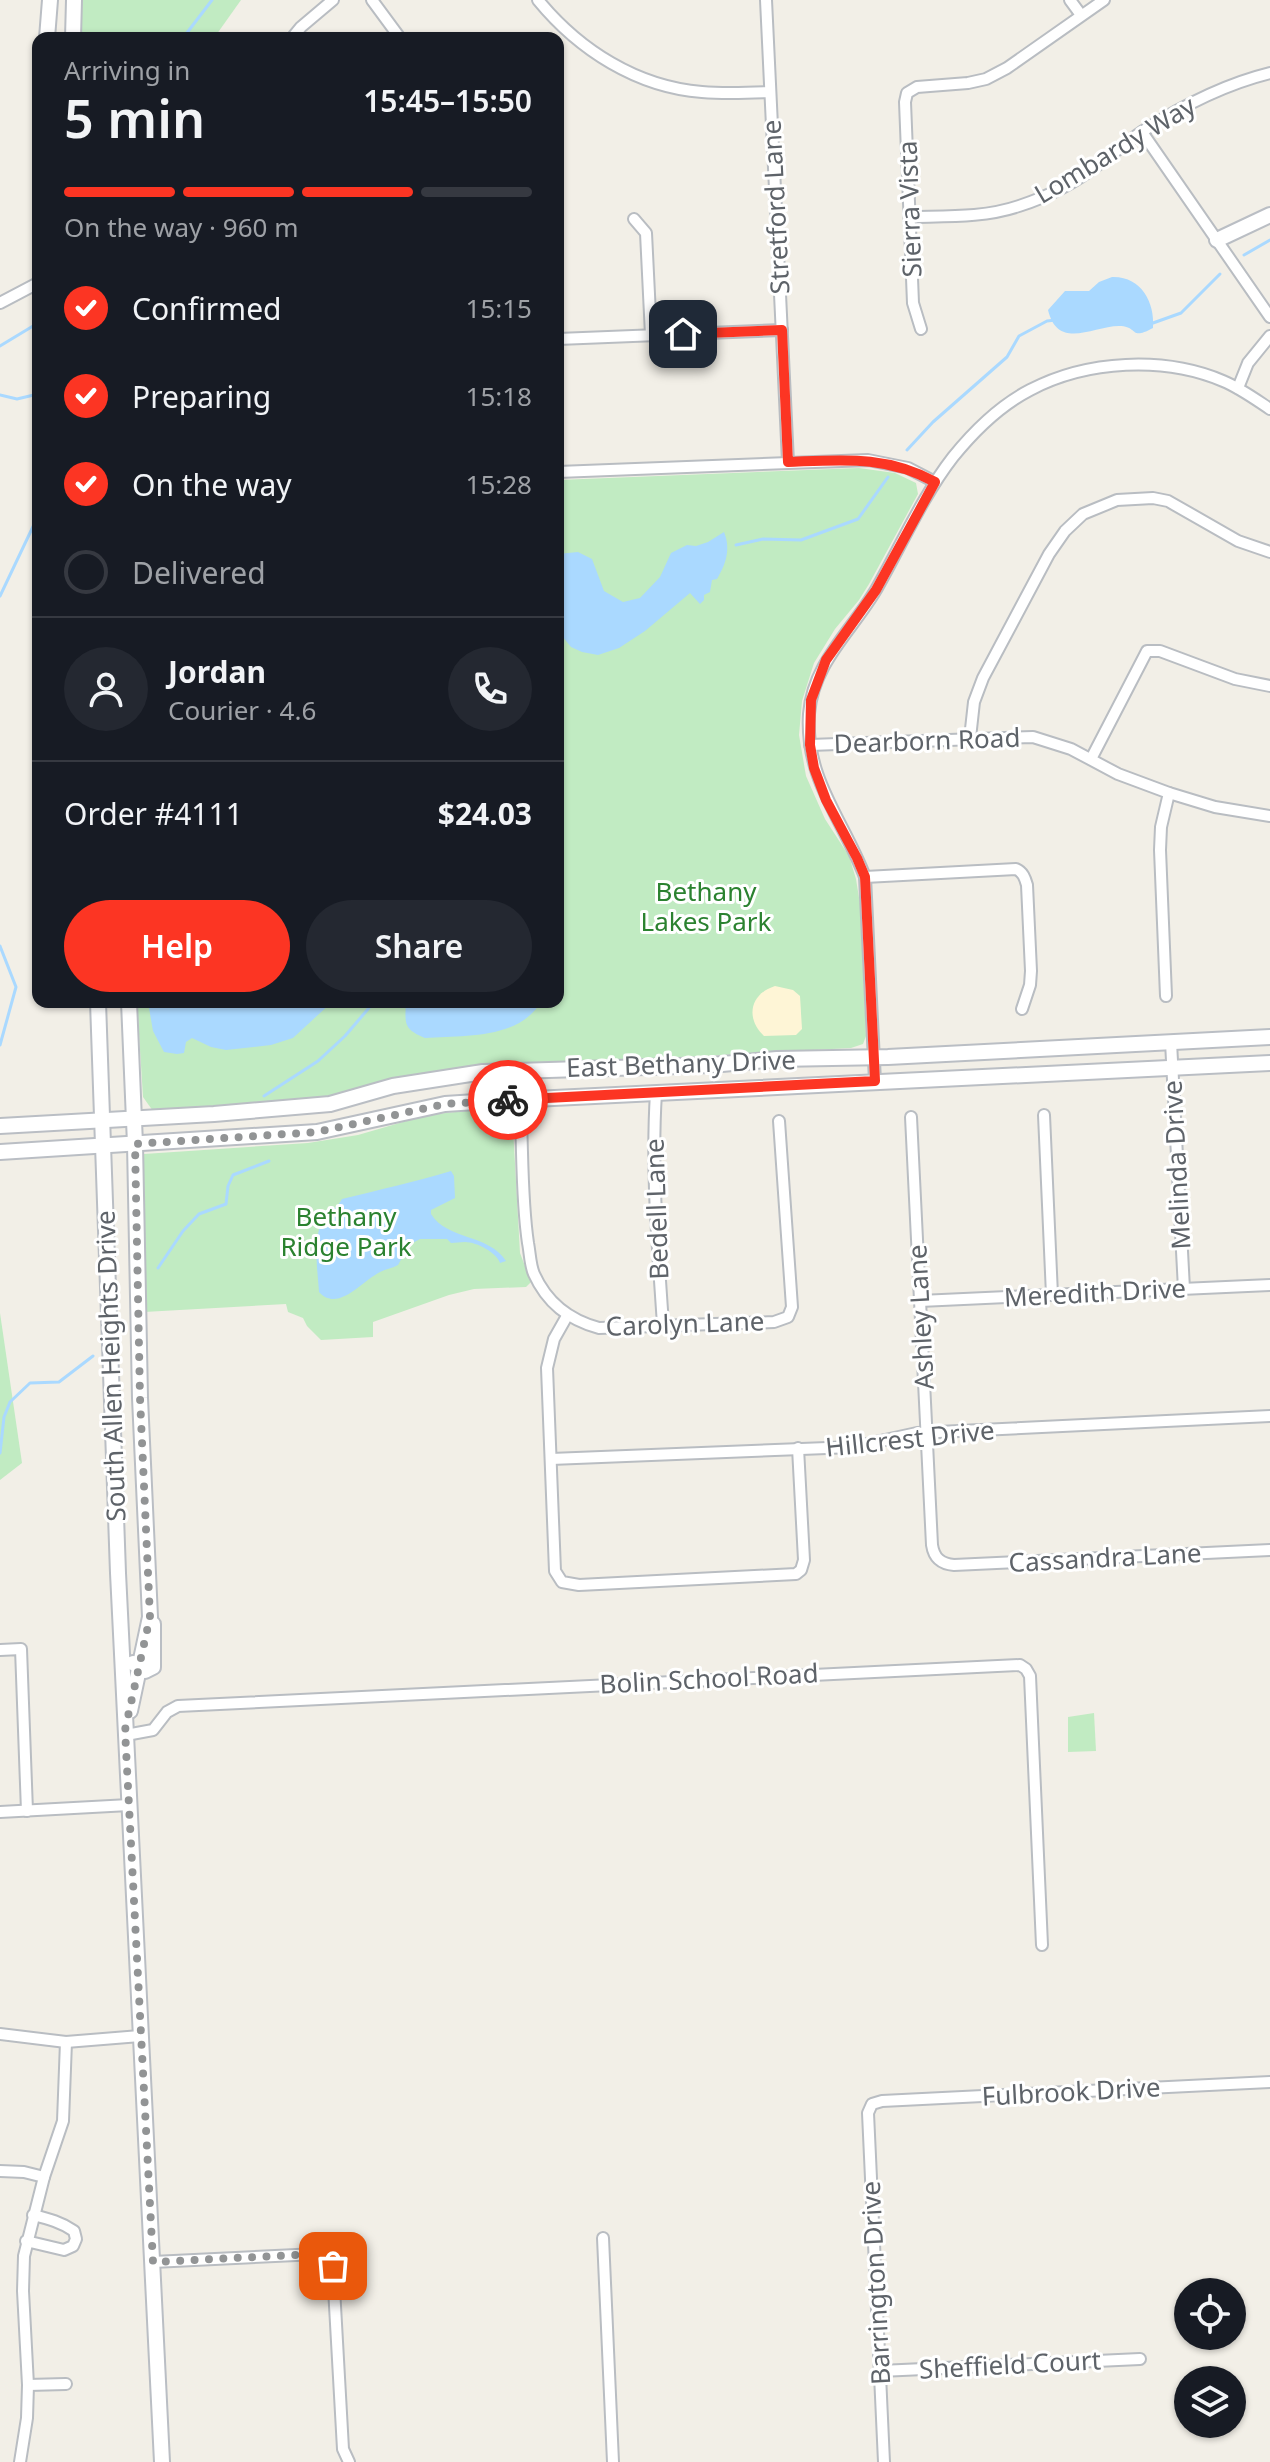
<!DOCTYPE html>
<html lang="en">
<head>
<meta charset="utf-8">
<style>
  :root { --surface:#171b24; --page:#242831; --text:#f1f3f6; --muted:#9ea1a6; --line:#363941; --accent:#fc3523 }
  body { margin:0; font-family:"Noto Sans",sans-serif; background:var(--page); color:var(--text); height:100vh; display:flex; flex-direction:column; font-size:30px; white-space:nowrap }
  * { box-sizing:border-box; margin:0 }
  p { font-size:26px; color:var(--muted) }
  .icon { flex:none; width:44px; height:44px; fill:none; stroke:currentColor; stroke-width:2; stroke-linecap:round; stroke-linejoin:round }
  .map { position:relative; flex:1; overflow:hidden }
  .side { position:absolute; left:32px; top:32px; width:532px; height:976px; display:flex; flex-direction:column; background:var(--surface); border-radius:16px; box-shadow:0 2px 6px #0004 }
  .side>* { flex:none }
  .controls { position:absolute; left:1174px; top:2278px; display:grid; gap:16px }
  .controls a { display:grid; place-items:center; width:72px; height:72px; border-radius:50%; background:var(--surface); box-shadow:0 2px 6px #0004; font-size:40px }
  .pin { position:absolute; display:grid; place-items:center; width:68px; height:68px; color:#fff; margin:-34px; border-radius:16px; box-shadow:0 4px 12px #0006 }
  .courier { position:absolute; display:grid; place-items:center; width:80px; height:80px; margin:-40px; border:6px solid #fc3523; border-radius:50%; background:#fff; color:#222; box-shadow:0 2px 10px #0007 }
  .summary em { font-style:normal; font-weight:600 }
  .summary div { display:flex; flex-direction:column-reverse }
  .summary { display:flex; align-items:center; justify-content:space-between; height:136px; padding:0 32px }
  h1 { font-size:52px; font-weight:600; line-height:60px }
  .bar { display:grid; grid-template-columns:repeat(4,1fr); gap:12px 8px; align-content:center; height:96px; padding:0 32px }
  .bar i { height:10px; border-radius:6px; background:var(--line) }
  .bar .on { background:var(--accent) }
  .bar p { grid-column:span 4 }
  .line { display:flex; align-items:center; gap:20px; padding:0 32px; border-top:2px solid var(--line) }
  .line div { flex:1 }
  .round { display:grid; place-items:center; flex:none; width:84px; height:84px; border-radius:42px; background:var(--page) }
  ol { padding:0 32px; list-style:none }
  li { display:flex; align-items:center; gap:24px; height:88px }
  li p { margin-inline-start:auto }
  li .icon { padding:8px; border-radius:50%; background:var(--accent); color:#fff; stroke-width:4 }
  li:last-child { color:var(--muted) }
  li i { width:44px; height:44px; border:4px solid var(--line); border-radius:50% }
  .button { display:flex; gap:16px; margin-top:auto; padding:16px 32px }
  .button a { flex:1; height:92px; border-radius:48px; background:var(--accent); color:#fff; font-size:32px; font-weight:600; line-height:92px; text-align:center }
  .button a+a { background:var(--page); color:var(--text) }
  .map>svg:first-child { display:block }
  .green { fill:#c1ebc2 }
  .sand { fill:#fef5d6 }
  .water { fill:#aad9ff }
  .lines { fill:none; stroke-linecap:round; stroke-linejoin:round }
  .stream { stroke:#aad9ff; stroke-width:3 }
  .street-casing { stroke:#b9bdc2; stroke-width:14 }
  .secondary-casing { stroke:#babec4; stroke-width:18 }
  .street { stroke:#fff; stroke-width:10 }
  .secondary { stroke:#fff; stroke-width:14 }
  .done { stroke:#929495; stroke-width:8; stroke-dasharray:0 14.4 }
  .route { stroke:#fc3523; stroke-width:10 }
  .labels { text-anchor:middle; stroke-width:6; stroke-linejoin:round; paint-order:stroke }
  .street-label { font-size:26px; fill:#5e6369; stroke:#fff }
  .park-label { font-size:26px; fill:#2b8230; stroke:#fff }
</style>
</head>
<body>
<div class="map">
<svg width="1270" height="2462" viewBox="0 0 1270 2462">
  <rect width="100%" height="100%" fill="#f2efe7"/>
  <g class="green">
    <path d="M81 0H241L214 38H79Z"/>
    <path d="M859 468 895 473 916 483 918 494 869 584 859 600 835 629 814 663 802 701 799 735 806 776 825 819 849 856 856 879 860 904 866 1036 863 1044 851 1048 461 1069 430 1072 317 1099 153 1111 143 1097 137 1002H558V480Z"/>
    <path d="M503 1107 512 1110 520 1253 531 1282 526 1287 474 1289 449 1295 373 1322V1337L321 1340 307 1326 303 1318 288 1312 286 1304 144 1312 141 1160 144 1154 308 1143 358 1135 427 1115Z"/>
    <path d="M0 1313 22 1463 0 1480Z"/>
    <path d="M1094 1713 1096 1751 1068 1752V1717Z"/>
  </g>
  <path class="sand" d="M775 986 793 990 800 996 802 1029 796 1035 764 1036C745 1018 750 994 775 986Z"/>
  <g class="water">
    <path d="M1112 277C1141 276 1155 302 1153 328 1129 341 1139 326 1119 326 1093 326 1058 351 1048 310L1065 291H1089L1099 282Z"/>
    <path d="M724 532C731 549 726 564 717 579L712 580 710 592 704 595V600L700 604 690 593 645 631 619 648 598 655 582 652 571 647 558 631V554L578 552 592 559 604 591 623 602 640 598 660 577 671 553 687 545 696 546 708 542Z"/>
    <path d="M148 1002H332L293 1038 271 1045 226 1050 211 1047 192 1038 186 1042 184 1053 177 1054 164 1052 153 1031Z"/>
    <path d="M406 1002H541C518 1040 463 1035 425 1038 403 1029 405 1023 406 1002Z"/>
    <path d="M451 1171 454 1176 455 1198 431 1210V1214C447 1240 489 1234 506 1261L500 1263C497 1253 477 1242 465 1242 460 1242 456 1243 451 1243L447 1239H420L409 1245 398 1265C393 1268 386 1269 380 1272 362 1281 338 1313 319 1292 318 1273 311 1231 326 1217 333 1209 336 1209 342 1199 378 1190 415 1182 451 1171Z"/>
  </g>
  <g class="lines">
    <g class="stream">
      <path d="M183 38 212 0"/>
      <path d="M1244 255 1270 240"/>
      <path d="M1153 323 1181 313 1220 274"/>
      <path d="M0 346 38 323"/>
      <path d="M0 395 17 399 38 394"/>
      <path d="M907 450 933 422 1007 357 1019 336 1047 321 1056 320"/>
      <path d="M736 545 763 539 801 540 858 519 888 477"/>
      <path d="M0 596 38 516"/>
      <path d="M0 946 16 987 0 1045"/>
      <path d="M264 1096 318 1061 345 1036 374 1002"/>
      <path d="M158 1268 183 1231 199 1214 226 1204 228 1186 233 1175 269 1161"/>
      <path d="M0 1453 4 1417 10 1402 30 1383 59 1382 93 1356"/>
    </g>
    <g class="street-casing">
      <g id="street">
        <path d="M372 0 400 38"/>
        <path d="M538 0C579 50 637 87 702 92 725 94 748 93 770 92"/>
        <path d="M766 0 788 462"/>
        <path d="M1070 0 1081 15"/>
        <path d="M292 38 301 27 333 0"/>
        <path d="M1142 132 1270 317"/>
        <path d="M910 217C945 216 984 218 1019 206 1047 197 1076 182 1099 164 1114 153 1128 141 1143 131 1182 106 1225 84 1270 73"/>
        <path d="M634 219 646 233 651 335"/>
        <path d="M0 303 38 283"/>
        <path d="M921 329 913 303 905 102 907 93 917 87 968 83 986 79 1007 68 1104 0"/>
        <path d="M558 339 782 330"/>
        <path d="M1238 388 1248 363 1270 336"/>
        <path d="M558 472 868 460 908 468 935 482"/>
        <path d="M970 738 974 702 983 678 1049 554 1065 531 1083 514 1117 500 1153 498 1168 501 1238 541 1270 552"/>
        <path d="M810 745 1033 737 1071 749 1118 774 1169 793 1215 807 1270 816"/>
        <path d="M1091 759 1147 651H1160L1235 679 1270 686"/>
        <path d="M865 877 1016 869C1023 872 1025 878 1027 885L1031 971 1030 985 1022 1009"/>
        <path d="M1166 996 1160 850 1161 827 1169 793"/>
        <path d="M1171 1042 1184 1289"/>
        <path d="M875 1081 865 877C843 819 805 780 809 714 813 662 853 630 877 588 902 544 922 497 953 457 974 431 999 406 1030 390 1087 360 1164 356 1223 381 1240 388 1255 399 1270 409"/>
        <path d="M656 1093C651 1171 658 1248 663 1325"/>
        <path d="M520 1099C523 1147 521 1196 528 1243 530 1253 530 1265 534 1274 547 1303 569 1320 599 1328L774 1322 788 1317 792 1307 779 1121"/>
        <path d="M1044 1115 1052 1295"/>
        <path d="M911 1117 932 1545C934 1558 941 1564 954 1565L1270 1550"/>
        <path d="M920 1301 1270 1285"/>
        <path d="M567 1316 554 1339 547 1368 555 1571 562 1582 579 1585 796 1574 801 1570 804 1560 798 1448"/>
        <path d="M551 1459 853 1447 917 1433 1270 1416"/>
        <path d="M0 1650 21 1649 27 1811"/>
        <path d="M126 1735 153 1730 167 1712 178 1706 1020 1665 1026 1669 1030 1676 1042 1945"/>
        <path d="M0 1812 129 1805"/>
        <path d="M0 2034 66 2042 140 2036"/>
        <path d="M0 2171 24 2172 44 2177"/>
        <path d="M603 2238 613 2462"/>
        <path d="M26 2241 64 2250 73 2246 76 2239 74 2231C61 2222 49 2219 33 2215"/>
        <path d="M153 2262 317 2254 329 2259 333 2270 343 2449 349 2462"/>
        <path d="M880 2371 1140 2359"/>
        <path d="M28 2385 66 2384"/>
        <path d="M20 2462 27 2418 28 2385 23 2291 24 2256 44 2177 63 2121 66 2042"/>
        <path d="M884 2462 868 2113 872 2104 882 2101 1270 2082"/>
      </g>
    </g>
    <g class="secondary-casing">
      <g id="secondary">
        <path d="M47 38 50 0"/>
        <path d="M73 38 74 0"/>
        <path d="M1217 240 1270 215"/>
        <path d="M98 1002 118 1573 162 2462"/>
        <path d="M129 1002 135 1144 140 1398 150 1617 130 1711"/>
        <path d="M0 1126 214 1114 330 1104 393 1086 483 1072 711 1065 777 1059 888 1057 1270 1037"/>
        <path d="M0 1152 317 1132 445 1104 491 1101 1270 1063"/>
        <path d="M133 1663 145 1671 153 1667V1624"/>
      </g>
    </g>
    <use href="#street" class="street"/>
    <use href="#secondary" class="secondary"/>
  </g>
  <g class="lines">
    <path class="done" d="M333 2266 326 2256 317 2254 153 2262 125 1730 150 1617 140 1398 135 1144 317 1132 445 1104 508 1100"/>
    <path class="route" d="M508 1100 875 1081 865 877 857 858 826 800 814 768 810 745 811 700 826 660 876 590 935 482C886 455 842 460 788 462L782 330 683 334"/>
  </g>
  <g class="labels">
    <g class="street-label">
      <text transform="translate(1115 150) rotate(-31)" y="9">Lombardy Way</text>
      <text transform="translate(776 207) rotate(-93)" y="9">Stretford Lane</text>
      <text transform="translate(910 209) rotate(-92)" y="9">Sierra Vista</text>
      <text transform="translate(927 741) rotate(-2)" y="9">Dearborn Road</text>
      <text transform="translate(681 1064) rotate(-2)" y="9">East Bethany Drive</text>
      <text transform="translate(1177 1165) rotate(-93)" y="9">Melinda Drive</text>
      <text transform="translate(657 1209) rotate(-92)" y="9">Bedell Lane</text>
      <text transform="translate(1095 1293) rotate(-3)" y="9">Meredith Drive</text>
      <text transform="translate(921 1317) rotate(-93)" y="9">Ashley Lane</text>
      <text transform="translate(685 1324) rotate(-2)" y="9">Carolyn Lane</text>
      <text transform="translate(111 1366) rotate(-92)" y="9">South Allen Heights Drive</text>
      <text transform="translate(910 1439) rotate(-6)" y="9">Hillcrest Drive</text>
      <text transform="translate(1105 1558) rotate(-3)" y="9">Cassandra Lane</text>
      <text transform="translate(709 1679) rotate(-3)" y="9">Bolin School Road</text>
      <text transform="translate(1071 2092) rotate(-3)" y="9">Fulbrook Drive</text>
      <text transform="translate(876 2283) rotate(-93)" y="9">Barrington Drive</text>
      <text transform="translate(1010 2365) rotate(-3)" y="9">Sheffield Court</text>
    </g>
    <g class="park-label">
      <text x="706" y="901">Bethany<tspan x="706" dy="30">Lakes Park</tspan></text>
      <text x="346" y="1226">Bethany<tspan x="346" dy="30">Ridge Park</tspan></text>
    </g>
  </g>
</svg>
<div class="controls">
<a><svg class="icon" aria-label="locate" viewBox="0 0 24 24"><circle cx="12" cy="12" r="6"/><path d="M12 2v4M12 18v4M2 12h4M18 12h4"/></svg></a>
<a><svg class="icon" aria-label="layers" viewBox="0 0 24 24"><path d="M12 4l9 5-9 5-9-5zM3 14l9 5 9-5"/></svg></a>
</div>
<div class="pin" style="left:333px;top:2266px;background:#ea580c"><svg class="icon" aria-label="bag" viewBox="0 0 24 24"><path d="M5 8h14l-1 12H6zM9 8a3 3 0 0 1 6 0"/></svg></div>
<div class="pin" style="left:683px;top:334px;background:#1f2937"><svg class="icon" aria-label="home" viewBox="0 0 24 24"><path d="M3 11l9-7 9 7M6 9v11h12V9"/></svg></div>
<div class="courier" style="left:508px;top:1100px"><svg class="icon" aria-label="bike" viewBox="0 0 24 24"><circle cx="6" cy="16" r="4"/><circle cx="18" cy="16" r="4"/><path d="M6 16l4-8h5l3 8M10 8l3 8H6M13 5h3"/></svg></div>
<section class="side">
<div class="summary"><div><h1>5 min</h1><p>Arriving in</p></div><em>15:45–15:50</em></div>
<div class="bar"><i class="on"></i><i class="on"></i><i class="on"></i><i></i><p>On the way · 960 m</p></div>
<ol>
<li><svg class="icon" aria-label="check" viewBox="0 0 24 24"><path d="M5 12l5 5 9-10"/></svg>Confirmed<p>15:15</p></li>
<li><svg class="icon" aria-label="check" viewBox="0 0 24 24"><path d="M5 12l5 5 9-10"/></svg>Preparing<p>15:18</p></li>
<li><svg class="icon" aria-label="check" viewBox="0 0 24 24"><path d="M5 12l5 5 9-10"/></svg>On the way<p>15:28</p></li>
<li><i></i>Delivered</li>
</ol>
<div class="line" style="height:144px"><a class="round"><svg class="icon" aria-label="person" viewBox="0 0 24 24"><circle cx="12" cy="8" r="4"/><path d="M4 21q1-7 8-7t8 7"/></svg></a><div><b>Jordan</b><p>Courier · 4.6</p></div><a class="round"><svg class="icon" aria-label="phone" viewBox="0 0 24 24"><path d="M5 4h4l2 5-3 2q2 4 5 5l2-3 5 2v4C11 20 4 13 5 4z"/></svg></a></div>
<div class="line" style="height:104px"><div>Order #4111</div><b>$24.03</b></div>
<div class="button"><a>Help</a><a>Share</a></div>
</section>
</div>
</body>
</html>
